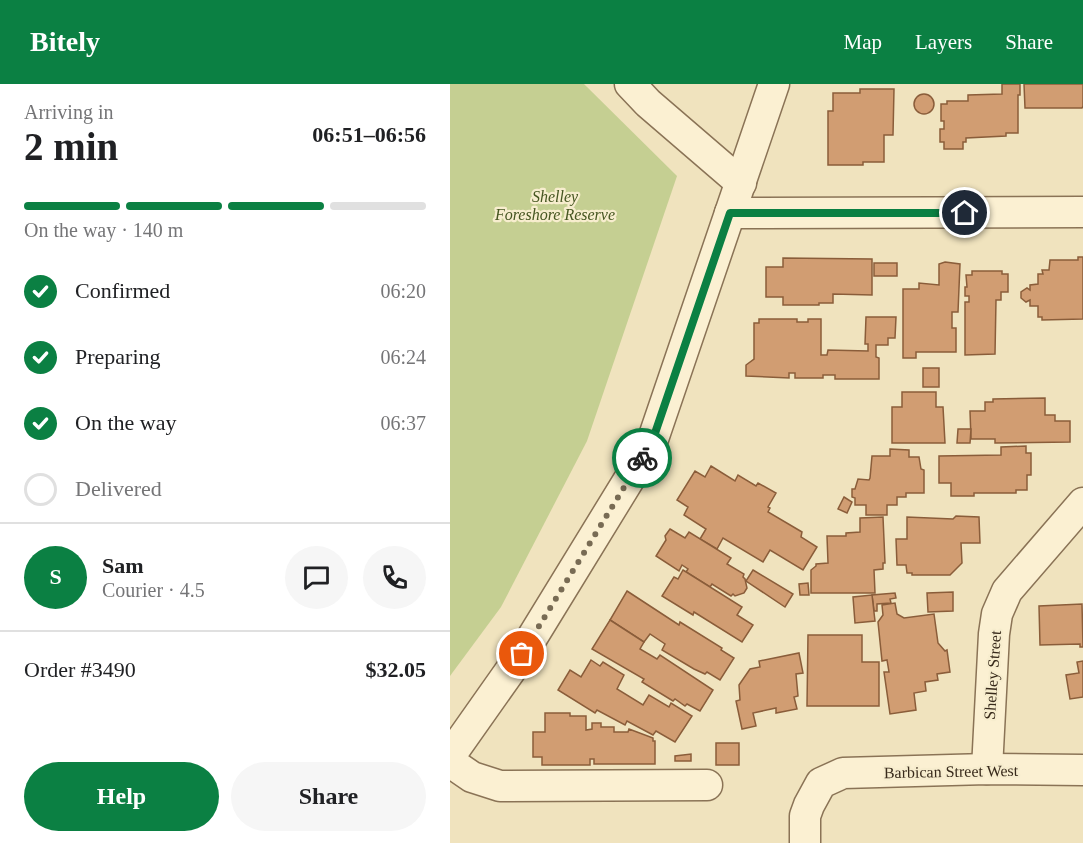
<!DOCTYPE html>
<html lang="en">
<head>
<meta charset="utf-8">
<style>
  :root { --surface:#fff; --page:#f6f6f6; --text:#202124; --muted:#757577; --line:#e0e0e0; --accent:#0b8043 }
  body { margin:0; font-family:Georgia,serif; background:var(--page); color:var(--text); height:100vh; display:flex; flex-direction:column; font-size:22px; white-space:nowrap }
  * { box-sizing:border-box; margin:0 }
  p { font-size:20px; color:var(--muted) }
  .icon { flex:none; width:33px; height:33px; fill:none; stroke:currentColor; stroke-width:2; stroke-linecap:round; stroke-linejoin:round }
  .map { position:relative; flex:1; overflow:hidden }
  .panel { display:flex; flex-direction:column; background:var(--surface); width:450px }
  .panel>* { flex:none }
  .pin { position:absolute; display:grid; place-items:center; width:51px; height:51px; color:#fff; margin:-26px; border:3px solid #fff; border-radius:50%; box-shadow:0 2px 6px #0007 }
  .courier { position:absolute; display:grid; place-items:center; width:60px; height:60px; margin:-30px; border:4px solid #0b8043; border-radius:50%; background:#fff; color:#222; box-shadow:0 2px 8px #0007 }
  .head em { font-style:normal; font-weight:700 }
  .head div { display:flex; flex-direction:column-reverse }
  .head { display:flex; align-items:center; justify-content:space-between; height:102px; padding:0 24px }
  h1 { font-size:39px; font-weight:700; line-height:45px }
  .bar { display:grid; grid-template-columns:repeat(4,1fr); gap:9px 6px; align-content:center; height:72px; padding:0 24px }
  .bar i { height:8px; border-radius:4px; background:var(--line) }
  .bar .on { background:var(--accent) }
  .bar p { grid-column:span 4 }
  .line { display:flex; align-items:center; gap:15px; padding:0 24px; border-top:2px solid var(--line) }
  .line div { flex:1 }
  .round { display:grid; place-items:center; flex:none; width:63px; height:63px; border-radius:32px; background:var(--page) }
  ol { padding:0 24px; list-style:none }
  li { display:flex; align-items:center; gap:18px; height:66px }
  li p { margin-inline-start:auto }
  li .icon { padding:6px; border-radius:50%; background:var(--accent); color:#fff; stroke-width:4 }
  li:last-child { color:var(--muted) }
  li i { width:33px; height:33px; border:3px solid var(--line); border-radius:50% }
  .action { display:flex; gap:12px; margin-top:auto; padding:12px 24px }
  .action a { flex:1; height:69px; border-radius:36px; background:var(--accent); color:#fff; font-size:24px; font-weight:700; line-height:69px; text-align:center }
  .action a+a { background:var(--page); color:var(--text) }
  header { display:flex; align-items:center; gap:36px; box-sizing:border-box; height:84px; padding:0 30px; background:var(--accent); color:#fff }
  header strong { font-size:28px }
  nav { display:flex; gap:33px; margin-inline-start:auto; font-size:21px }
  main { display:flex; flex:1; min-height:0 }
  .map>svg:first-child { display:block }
  .green { fill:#c5cf92 }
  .building { fill:#d19d72; stroke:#8a5d3a; stroke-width:1.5 }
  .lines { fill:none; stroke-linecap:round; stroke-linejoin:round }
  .minor-casing { stroke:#8a7356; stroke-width:33 }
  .minor { stroke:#fbf0d2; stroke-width:30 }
  .done { stroke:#786b54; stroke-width:6; stroke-dasharray:0 10.8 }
  .route { stroke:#0b8043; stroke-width:8 }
  .labels { text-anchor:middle; stroke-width:4.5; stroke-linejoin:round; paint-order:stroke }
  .park-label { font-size:16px; font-style:italic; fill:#465621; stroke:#f7edce }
  .street-label { font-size:16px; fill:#382a1b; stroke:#f7edce }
</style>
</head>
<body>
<header>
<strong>Bitely</strong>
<nav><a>Map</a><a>Layers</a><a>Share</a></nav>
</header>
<main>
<section class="panel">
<div class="head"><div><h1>2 min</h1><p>Arriving in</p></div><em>06:51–06:56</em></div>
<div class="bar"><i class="on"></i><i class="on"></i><i class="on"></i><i></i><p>On the way · 140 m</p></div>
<ol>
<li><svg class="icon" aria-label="check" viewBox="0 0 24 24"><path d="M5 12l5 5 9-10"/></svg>Confirmed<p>06:20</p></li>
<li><svg class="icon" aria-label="check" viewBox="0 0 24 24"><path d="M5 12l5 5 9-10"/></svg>Preparing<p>06:24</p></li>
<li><svg class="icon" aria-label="check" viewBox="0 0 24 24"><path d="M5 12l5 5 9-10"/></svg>On the way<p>06:37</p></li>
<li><i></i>Delivered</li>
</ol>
<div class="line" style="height:108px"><b class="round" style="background:var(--accent);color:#fff">S</b><div><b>Sam</b><p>Courier · 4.5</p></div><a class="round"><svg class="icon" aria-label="chat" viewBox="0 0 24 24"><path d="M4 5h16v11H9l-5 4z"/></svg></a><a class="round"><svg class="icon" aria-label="phone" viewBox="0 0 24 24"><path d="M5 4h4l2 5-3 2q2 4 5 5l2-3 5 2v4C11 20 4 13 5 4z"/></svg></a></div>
<div class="line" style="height:78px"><div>Order #3490</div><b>$32.05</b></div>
<div class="action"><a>Help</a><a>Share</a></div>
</section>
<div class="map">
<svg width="633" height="759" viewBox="0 0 633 759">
  <rect width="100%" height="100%" fill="#f0e3be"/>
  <path class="green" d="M0 0H134L227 92 137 357 51 523 0 592Z"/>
  <g class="building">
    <path d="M552 0H570V11H568V49H556V52L516 54V58H513V65H494V58H490V45H494V37H491V20H497V17H518V11L552 10Z"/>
    <path d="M574 0H633V22L632 24H575Z"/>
    <path d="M410 5H444L443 51H434V78H413V81H378V27H383V9H410Z"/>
    <circle cx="474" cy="20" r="10"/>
    <path d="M628 173H633V235L592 236V233H588V222H580V216L576 218 571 214V208L577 204 580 206V201L588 200V190H593L592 186H599L600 176H628Z"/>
    <path d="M333 174 422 175V211L383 210V219H369V221H333V213H316V183H333Z"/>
    <path d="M495 178 510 180 508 228H502V244H506V268H466V274H453V205H469V199L489 201V180Z"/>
    <rect x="424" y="179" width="23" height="13"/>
    <path d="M522 187H552V190H558V208H551V216H546L545 270 515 271V218H519V212H515V203H517L516 191H522Z"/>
    <path d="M416 233H446L445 254H438V261H426V273L429 274V295H385V291H373V294H345V289H339V294L296 292V281L304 275V239H309V235H347V238H358V235H371V271H377L378 266 418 267V260H415Z"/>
    <rect x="473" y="284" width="16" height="19"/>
    <path d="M452 308H486V323H493L495 359H442V323H452Z"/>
    <path d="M595 314V331H605V337H620V358L545 359V355H521L520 327H535V318H543V315Z"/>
    <path d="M508 345H521L520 359H507Z"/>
    <path d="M576 362V369H581V391H577V406H566V409H524V412H501V399H489V372L551 371V363Z"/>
    <path d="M440 365 459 366V373H469L471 385 474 386V409H456V413H447V421H437V431H416V421H405V414L402 413V405H405L408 395 419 396 420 394 422 372H440Z"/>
    <path d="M261 382 285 397 288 391 306 402 308 399 326 409 318 423 320 424 318 428 352 448 351 453 367 463 353 486 320 466 313 478 273 454 267 465 250 455 256 445 234 431 238 423 227 416 245 387 255 393Z"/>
    <path d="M394 413 402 418 397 429 388 425Z"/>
    <path d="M506 432 529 433 530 459H511L512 479 500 491H462V489H457L456 481H447L446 455H457V433L503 435Z"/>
    <path d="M433 433 435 479H433V485L424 486 425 509H361V486L366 482V480L378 479 377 452H396V449L410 448V434Z"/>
    <path d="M220 445 235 454 239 448 281 474 277 480 294 490 293 493 295 495 297 504 294 509 285 512 283 510 281 512 262 500 260 503 236 488 238 485 232 481 229 487 206 472 216 456 215 452Z"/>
    <path d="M233 486 292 523 287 531 303 541 292 558 244 528 243 531 212 512 224 493 228 495Z"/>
    <path d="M303 486 343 510 335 523 296 497Z"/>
    <path d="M358 499 359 511H350L349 500Z"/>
    <path d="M177 507 229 541 230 538 272 564 271 566 284 574 270 596 257 588 255 590 244 585 212 566 215 560 200 550 194 558 160 536Z"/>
    <path d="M503 508V527L478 528 477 509Z"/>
    <path d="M445 509 446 514 440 515 441 519 427 520V527H424L422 511Z"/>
    <path d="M422 511 425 537 405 539 403 513Z"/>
    <path d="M445 519 447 530 454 534 484 530 488 559 495 567 497 566 500 588 487 590 488 596 475 598 476 607 464 609 466 626 440 630 434 588H439L437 576 432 577 428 538 433 531 432 521Z"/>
    <path d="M632 520 633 563H630V560L590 561 589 522Z"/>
    <path d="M160 536 194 558 190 565 207 575 210 571 263 606 250 627 237 620 235 622 225 615 223 617 192 598 194 595 142 565Z"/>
    <path d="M358 551H412V578H429V622H357Z"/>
    <path d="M349 569 353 589 346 590 348 612 344 613 347 625 326 629V624L303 629 306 642 292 645 286 617 290 616 289 601 300 585 310 583 309 577Z"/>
    <path d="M141 576 150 582 153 578 174 591 167 605 193 621 199 611 219 623 221 619 242 632 225 658 206 647 203 651 177 637 175 641 147 626 145 629 108 606 120 586 131 593Z"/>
    <path d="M633 577V613L620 615 616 591 629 589 627 578Z"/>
    <path d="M95 629H120V632H136V646L142 645V639H151V643H164V648H178L179 645 203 654V657H205V680H144V675H140V681H92V673H83V648H95Z"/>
    <rect x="266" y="659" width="23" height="22"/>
    <path d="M241 670V677H225V672Z"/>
  </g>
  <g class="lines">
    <g class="minor-casing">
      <g id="minor">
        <path d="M180 0 198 19 291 99"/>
        <path d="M280 129 633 128"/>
        <path d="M0 672 72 570 202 358 324 0"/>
        <path d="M0 678 22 693 50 702 257 701"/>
        <path d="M537 685 544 550 547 530 557 507 633 419"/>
        <path d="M355 759V732L359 721 371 699 393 689 537 685 633 686"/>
      </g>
    </g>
    <use href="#minor" class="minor"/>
  </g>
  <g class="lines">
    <path class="done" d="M72 570 192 374"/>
    <path class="route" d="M192 374 202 358 280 129H515"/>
  </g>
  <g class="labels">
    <g class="park-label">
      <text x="105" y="118">Shelley<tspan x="105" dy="18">Foreshore Reserve</tspan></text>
    </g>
    <g class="street-label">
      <text transform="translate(542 591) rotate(-86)" y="6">Shelley Street</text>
      <text transform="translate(501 687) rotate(-1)" y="6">Barbican Street West</text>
    </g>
  </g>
</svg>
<div class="pin" style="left:72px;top:570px;background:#ea580c"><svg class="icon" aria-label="bag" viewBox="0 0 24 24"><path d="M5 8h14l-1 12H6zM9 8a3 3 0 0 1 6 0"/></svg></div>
<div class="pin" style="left:515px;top:129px;background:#1f2937"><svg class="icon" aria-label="home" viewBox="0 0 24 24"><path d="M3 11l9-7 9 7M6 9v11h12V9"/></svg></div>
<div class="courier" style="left:192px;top:374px"><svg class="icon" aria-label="bike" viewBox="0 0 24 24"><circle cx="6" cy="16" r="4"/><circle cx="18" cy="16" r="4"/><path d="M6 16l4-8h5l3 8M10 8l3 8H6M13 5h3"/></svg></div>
</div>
</main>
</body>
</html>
